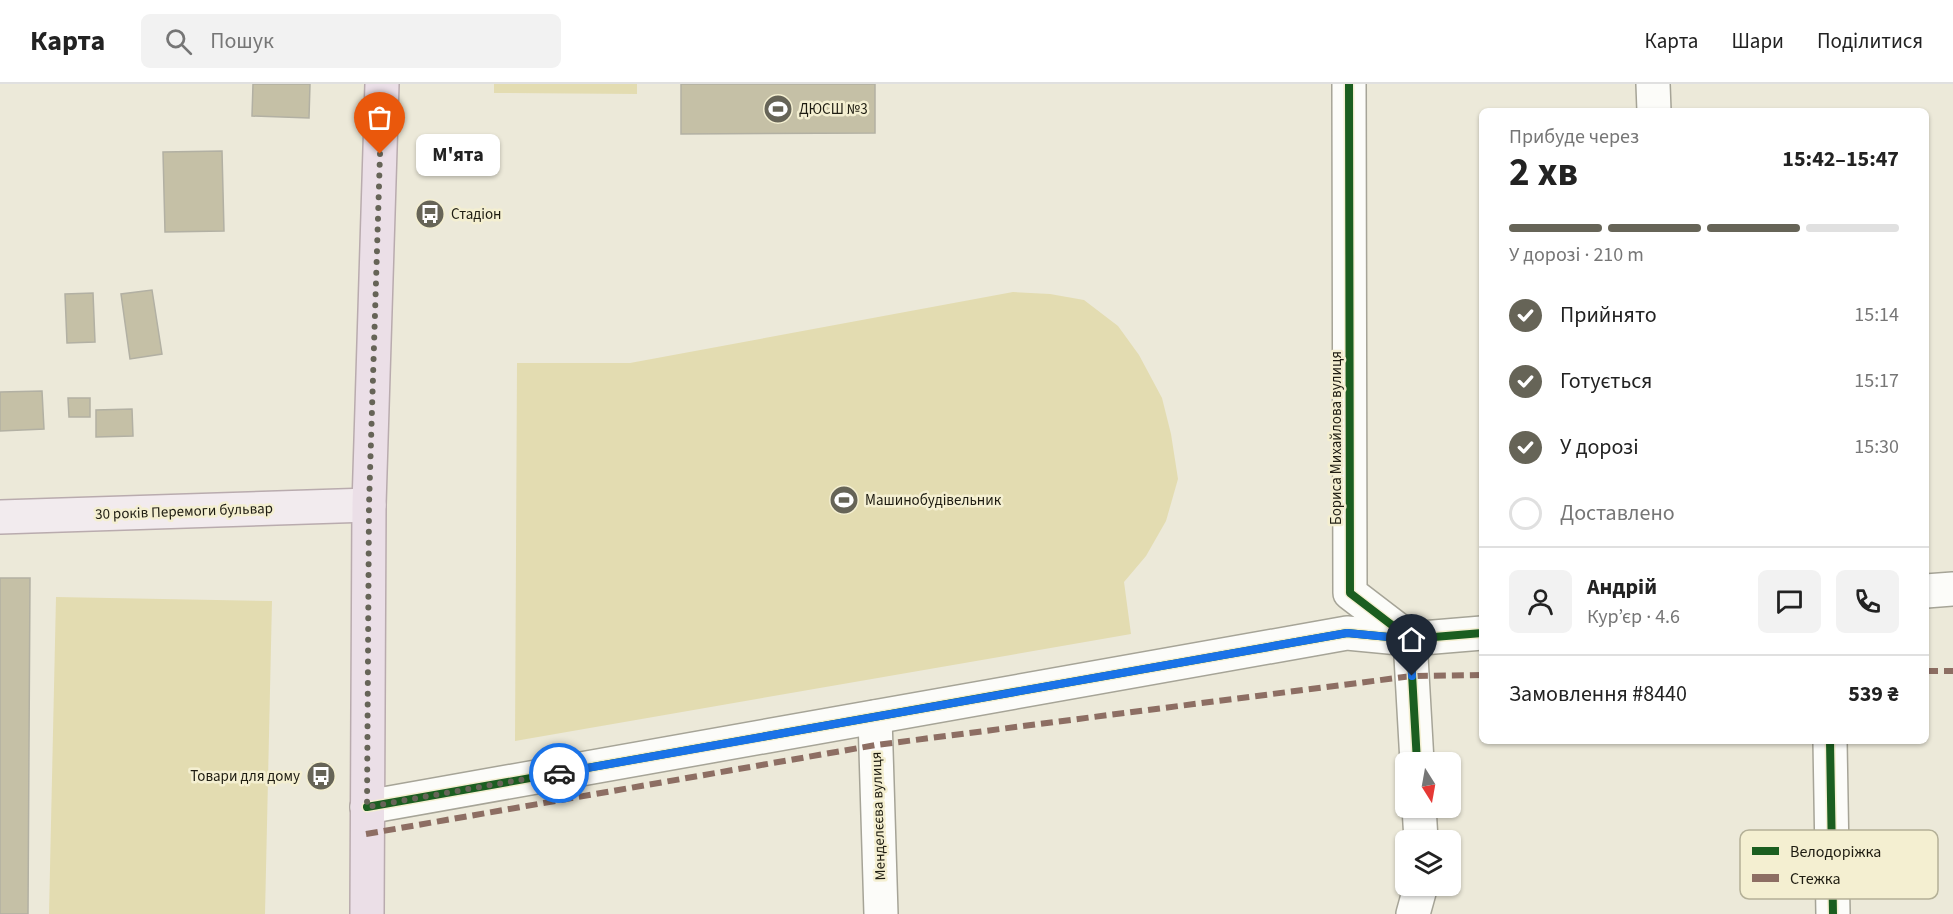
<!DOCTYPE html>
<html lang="uk">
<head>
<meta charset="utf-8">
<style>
  :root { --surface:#fff; --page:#f2f2f2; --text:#222; --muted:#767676; --line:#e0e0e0; --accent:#666457 }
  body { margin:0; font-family:"Source Sans 3",sans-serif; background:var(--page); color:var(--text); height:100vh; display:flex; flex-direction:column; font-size:22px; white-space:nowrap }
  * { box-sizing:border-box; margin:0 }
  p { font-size:20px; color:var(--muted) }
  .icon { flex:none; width:33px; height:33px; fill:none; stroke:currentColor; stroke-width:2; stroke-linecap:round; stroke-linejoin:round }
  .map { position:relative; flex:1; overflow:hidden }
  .panel { position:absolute; left:1479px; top:24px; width:450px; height:636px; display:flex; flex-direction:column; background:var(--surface); border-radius:9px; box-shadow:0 2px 4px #0004 }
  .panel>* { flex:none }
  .needle { width:39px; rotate:169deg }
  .controls { position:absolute; left:1395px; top:668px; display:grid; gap:12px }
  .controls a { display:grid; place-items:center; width:66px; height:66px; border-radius:9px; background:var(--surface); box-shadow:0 2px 4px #0004; font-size:30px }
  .pin { position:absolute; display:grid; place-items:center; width:51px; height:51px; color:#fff; margin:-62px -26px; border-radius:50% 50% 50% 0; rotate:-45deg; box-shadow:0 0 6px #0007 }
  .pin .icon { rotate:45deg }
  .courier { position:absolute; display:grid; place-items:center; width:60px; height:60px; margin:-30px; border:4px solid #1a73e8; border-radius:50%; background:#fff; color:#222; box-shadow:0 2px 8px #0007 }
  .bubble { position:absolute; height:42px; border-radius:9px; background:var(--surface); box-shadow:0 2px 4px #0004; font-size:20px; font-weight:700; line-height:42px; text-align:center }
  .overview em { font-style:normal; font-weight:700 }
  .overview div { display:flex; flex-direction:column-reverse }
  .overview { display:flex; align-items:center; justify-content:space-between; height:102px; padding:0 30px }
  h1 { font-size:39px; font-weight:700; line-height:45px }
  .bar { display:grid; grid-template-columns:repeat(4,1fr); gap:9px 6px; align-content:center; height:72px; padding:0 30px }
  .bar i { height:8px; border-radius:4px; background:var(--line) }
  .bar .current { background:var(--accent) }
  .bar p { grid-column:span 4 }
  .line { display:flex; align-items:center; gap:15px; padding:0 30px; border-top:2px solid var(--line) }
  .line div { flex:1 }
  .round { display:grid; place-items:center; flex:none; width:63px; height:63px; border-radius:9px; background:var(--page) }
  ol { padding:0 30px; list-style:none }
  li { display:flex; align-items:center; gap:18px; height:66px }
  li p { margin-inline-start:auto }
  li .icon { padding:6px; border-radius:50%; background:var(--accent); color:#fff; stroke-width:4 }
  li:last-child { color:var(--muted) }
  li i { width:33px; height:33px; border:3px solid var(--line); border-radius:50% }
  header { display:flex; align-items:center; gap:36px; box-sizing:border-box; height:84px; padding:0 30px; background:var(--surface); border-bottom:2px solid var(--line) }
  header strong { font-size:28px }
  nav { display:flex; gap:33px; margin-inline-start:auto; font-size:21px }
  .search { width:420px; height:54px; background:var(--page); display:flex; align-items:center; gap:15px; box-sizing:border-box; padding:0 21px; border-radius:9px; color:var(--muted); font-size:22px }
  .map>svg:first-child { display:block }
  .green { fill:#e3dcb1 }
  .building { fill:#c5c0a6; stroke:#b2b0a3; stroke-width:1.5 }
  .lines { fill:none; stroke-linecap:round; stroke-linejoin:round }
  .minor-casing { stroke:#a6a497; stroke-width:36 }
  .major-casing { stroke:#b9abae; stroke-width:36 }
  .highway-casing { stroke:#b9abae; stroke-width:36 }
  .minor { stroke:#fcfcf9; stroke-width:33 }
  .major { stroke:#f2ebee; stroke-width:33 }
  .highway { stroke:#ebdfe7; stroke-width:33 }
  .quiet { stroke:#8d6e63; stroke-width:6; stroke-dasharray:12 6; stroke-linecap:butt }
  .cycleway-casing { stroke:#f4efd1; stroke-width:11 }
  .cycleway { stroke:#1b5e20; stroke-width:8 }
  .done { stroke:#666457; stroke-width:6; stroke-dasharray:0 10.8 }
  .route { stroke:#1a73e8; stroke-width:8 }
  .labels { text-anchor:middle; stroke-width:5; stroke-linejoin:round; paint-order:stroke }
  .poi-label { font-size:15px; fill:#1e1c11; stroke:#f4efd1; text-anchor:start }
  .street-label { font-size:15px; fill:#1e1c11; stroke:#f4efd1 }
  .key { fill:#f4efd1; stroke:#b4b097; stroke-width:1.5 }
  .key-label { font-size:16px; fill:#1e1c11 }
</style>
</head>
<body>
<header>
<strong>Карта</strong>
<div class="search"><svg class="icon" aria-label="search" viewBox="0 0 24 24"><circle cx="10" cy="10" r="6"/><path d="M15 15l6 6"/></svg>Пошук</div>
<nav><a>Карта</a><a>Шари</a><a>Поділитися</a></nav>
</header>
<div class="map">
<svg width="1953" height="830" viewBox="0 0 1953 830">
  <rect width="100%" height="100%" fill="#ece9d9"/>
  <g class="green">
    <path d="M494 0H637V10L494 9Z"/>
    <path d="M1013 208 1050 210 1084 216 1118 242 1139 271 1162 314 1171 350 1178 395 1166 437 1146 472 1124 498 1131 550 515 657 517 279H630Z"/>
    <path d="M56 513 272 517 265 830H49Z"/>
  </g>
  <g class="building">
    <path d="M253 0H310L309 34 252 32Z"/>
    <path d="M681 0H875V49L681 50Z"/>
    <path d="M222 67 224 147 165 148 163 68Z"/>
    <path d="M152 206 162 270 130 275 121 210Z"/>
    <path d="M93 209 95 258 67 259 65 210Z"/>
    <path d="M42 307 44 345 0 347V308Z"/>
    <path d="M68 314H90V333H69Z"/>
    <path d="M132 325 133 352 96 353V326Z"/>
    <path d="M0 494H30L28 830H0Z"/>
  </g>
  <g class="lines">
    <g class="minor-casing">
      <g id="minor">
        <path d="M1349 0 1350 509 1410 555 1417 678"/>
        <path d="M1653 0 1654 27"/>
        <path d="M1926 507 1953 505"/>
        <path d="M875 633 881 830"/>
        <path d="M1830 657 1833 830"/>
        <path d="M367 723 1347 549 1410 555 1482 549"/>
        <path d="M1419 723 1421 756"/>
        <path d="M1413 830 1421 801"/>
      </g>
    </g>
    <g class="major-casing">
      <path id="major" d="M0 433 369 421"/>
    </g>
    <g class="highway-casing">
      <path id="highway" d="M367 830 369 421 382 0"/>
    </g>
    <use href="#minor" class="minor"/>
    <use href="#major" class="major"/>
    <use href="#highway" class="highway"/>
    <g class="quiet">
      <path d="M1926 587H1953"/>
      <path d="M366 750 876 661 1412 592 1482 591"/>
    </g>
    <g class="cycleway-casing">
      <g id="cycleway">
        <path d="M1349 0 1350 509 1410 555 1417 678"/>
        <path d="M1830 657 1833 830"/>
        <path d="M367 723 1347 549 1410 555 1482 549"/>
      </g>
    </g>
    <use href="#cycleway" class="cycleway"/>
  </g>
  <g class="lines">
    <path class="done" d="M380 70 369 421 367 723 559 689"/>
    <path class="route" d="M559 689 1347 549 1410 555 1412 592"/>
  </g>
  <defs>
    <g id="stadium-disc" transform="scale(1.5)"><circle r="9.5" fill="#666457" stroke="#f4efd1"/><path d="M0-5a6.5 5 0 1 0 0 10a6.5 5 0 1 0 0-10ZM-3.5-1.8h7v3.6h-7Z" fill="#fff"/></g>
    <g id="bus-disc" transform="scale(1.5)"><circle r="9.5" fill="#666457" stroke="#f4efd1"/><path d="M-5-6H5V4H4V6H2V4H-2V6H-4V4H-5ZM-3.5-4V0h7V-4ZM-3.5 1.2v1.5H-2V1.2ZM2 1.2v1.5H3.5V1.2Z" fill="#fff"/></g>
  </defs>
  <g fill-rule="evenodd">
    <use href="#stadium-disc" x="778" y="25"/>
    <use href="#bus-disc" x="430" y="130"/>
    <use href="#stadium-disc" x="844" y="416"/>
    <use href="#bus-disc" x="321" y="692"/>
  </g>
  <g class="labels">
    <g class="poi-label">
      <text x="799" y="30">ДЮСШ №3</text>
      <text x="451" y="135">Стадіон</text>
      <text x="865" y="421">Машинобудівельник</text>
      <text x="300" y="697" text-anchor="end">Товари для дому</text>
    </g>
    <g class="street-label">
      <text transform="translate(1336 354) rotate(-90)" y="5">Бориса Михайлова вулиця</text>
      <text transform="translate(184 427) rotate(-2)" y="5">30 років Перемоги бульвар</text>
      <text transform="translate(878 732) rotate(-92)" y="5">Менделєєва вулиця</text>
    </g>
  </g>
  <rect x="1740" y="746" width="198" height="69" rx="9" class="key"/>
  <rect x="1752" y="763" width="27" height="8" fill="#1b5e20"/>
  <rect x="1752" y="790" width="27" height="8" fill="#8d6e63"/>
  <g class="key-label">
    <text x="1790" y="773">Велодоріжка</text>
    <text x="1790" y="800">Стежка</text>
  </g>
</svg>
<div class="controls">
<a><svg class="needle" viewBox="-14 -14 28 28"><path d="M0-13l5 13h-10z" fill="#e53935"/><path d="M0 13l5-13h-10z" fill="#767676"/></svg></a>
<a><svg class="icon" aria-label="layers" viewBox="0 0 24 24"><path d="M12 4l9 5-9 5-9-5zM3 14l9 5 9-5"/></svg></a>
</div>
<div class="pin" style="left:380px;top:70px;background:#ea580c"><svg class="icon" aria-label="bag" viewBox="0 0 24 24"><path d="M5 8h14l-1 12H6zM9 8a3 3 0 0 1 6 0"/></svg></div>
<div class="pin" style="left:1412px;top:592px;background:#1f2937"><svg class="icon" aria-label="home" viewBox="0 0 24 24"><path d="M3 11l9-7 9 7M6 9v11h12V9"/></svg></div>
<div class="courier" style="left:559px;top:689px"><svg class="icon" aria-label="car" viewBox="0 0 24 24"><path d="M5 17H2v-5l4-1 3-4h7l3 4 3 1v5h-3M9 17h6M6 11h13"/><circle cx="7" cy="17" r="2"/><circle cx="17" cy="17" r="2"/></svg></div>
<div class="bubble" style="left:416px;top:50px;width:84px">М'ята</div>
<section class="panel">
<div class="overview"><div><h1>2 хв</h1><p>Прибуде через</p></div><em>15:42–15:47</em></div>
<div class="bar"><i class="current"></i><i class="current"></i><i class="current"></i><i></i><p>У дорозі · 210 m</p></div>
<ol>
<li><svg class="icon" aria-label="check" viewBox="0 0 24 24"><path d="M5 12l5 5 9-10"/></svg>Прийнято<p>15:14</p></li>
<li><svg class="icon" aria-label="check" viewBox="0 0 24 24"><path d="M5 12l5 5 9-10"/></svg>Готується<p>15:17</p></li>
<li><svg class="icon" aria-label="check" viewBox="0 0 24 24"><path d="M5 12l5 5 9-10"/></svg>У дорозі<p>15:30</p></li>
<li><i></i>Доставлено</li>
</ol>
<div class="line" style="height:108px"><a class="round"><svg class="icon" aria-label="person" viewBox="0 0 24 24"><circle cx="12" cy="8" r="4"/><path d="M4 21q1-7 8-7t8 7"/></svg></a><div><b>Андрій</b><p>Кур’єр · 4.6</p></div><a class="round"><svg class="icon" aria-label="chat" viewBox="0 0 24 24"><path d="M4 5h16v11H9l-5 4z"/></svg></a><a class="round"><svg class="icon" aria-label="phone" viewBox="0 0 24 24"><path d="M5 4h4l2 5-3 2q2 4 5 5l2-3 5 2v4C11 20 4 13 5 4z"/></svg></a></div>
<div class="line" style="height:78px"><div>Замовлення #8440</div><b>539 ₴</b></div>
</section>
</div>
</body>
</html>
